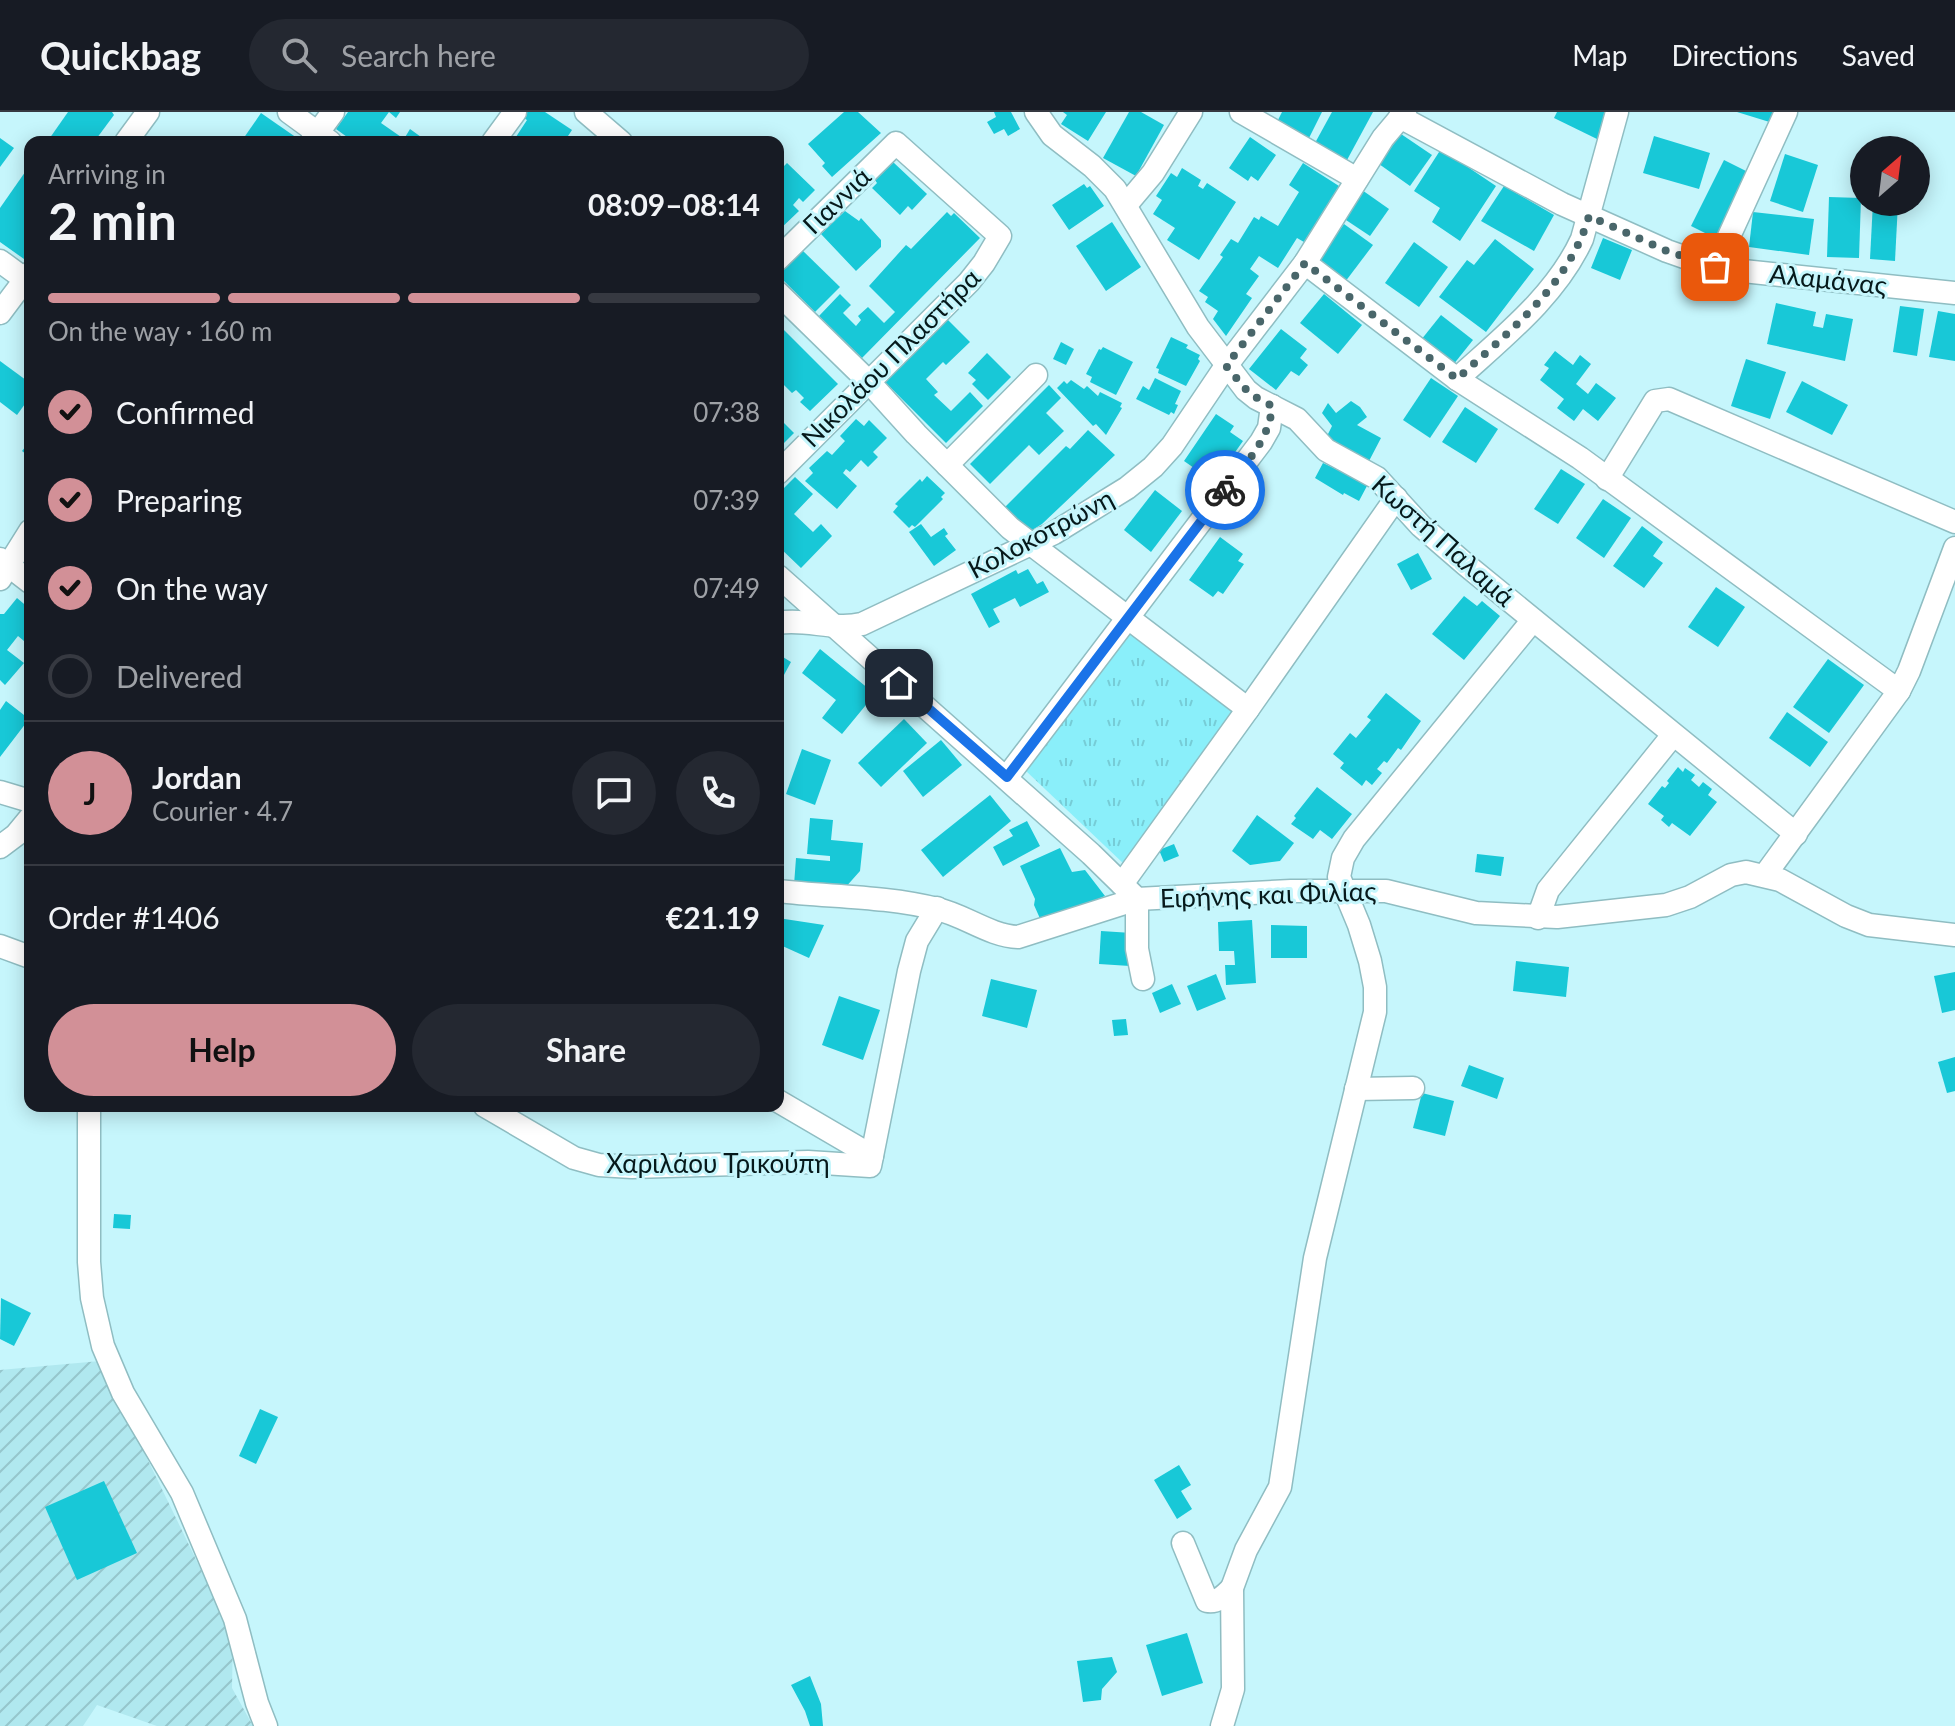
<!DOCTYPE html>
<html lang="en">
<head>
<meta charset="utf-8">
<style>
  :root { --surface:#171b24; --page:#242831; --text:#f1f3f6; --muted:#9ea1a6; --line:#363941; --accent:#d29097 }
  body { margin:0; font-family:Lato,sans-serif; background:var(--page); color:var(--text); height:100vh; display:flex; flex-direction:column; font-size:30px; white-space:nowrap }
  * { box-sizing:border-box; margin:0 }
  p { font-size:26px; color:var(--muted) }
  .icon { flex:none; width:44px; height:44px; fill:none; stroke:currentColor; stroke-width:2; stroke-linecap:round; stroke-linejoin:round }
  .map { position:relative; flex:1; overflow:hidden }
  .side { position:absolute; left:24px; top:24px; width:760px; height:976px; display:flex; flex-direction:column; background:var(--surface); border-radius:16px; box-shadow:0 4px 20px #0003 }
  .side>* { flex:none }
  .needle { width:52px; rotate:28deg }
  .fabs { position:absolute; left:1850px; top:24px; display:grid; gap:16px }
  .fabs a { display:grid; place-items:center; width:80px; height:80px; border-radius:50%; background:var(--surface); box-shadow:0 4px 20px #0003; font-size:40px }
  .pin { position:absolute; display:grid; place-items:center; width:68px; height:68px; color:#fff; margin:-34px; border-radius:16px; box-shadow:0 4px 12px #0006 }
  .courier { position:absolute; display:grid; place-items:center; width:80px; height:80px; margin:-40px; border:6px solid #1a73e8; border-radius:50%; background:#fff; color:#222; box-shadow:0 2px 10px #0007 }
  .overview em { font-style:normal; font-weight:700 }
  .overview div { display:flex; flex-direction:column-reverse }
  .overview { display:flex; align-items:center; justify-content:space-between; height:136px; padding:0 24px }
  h1 { font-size:52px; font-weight:700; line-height:60px }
  .bar { display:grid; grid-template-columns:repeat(4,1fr); gap:12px 8px; align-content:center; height:96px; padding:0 24px }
  .bar i { height:10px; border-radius:6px; background:var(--line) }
  .bar .active { background:var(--accent) }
  .bar p { grid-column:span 4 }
  .line { display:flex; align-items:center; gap:20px; padding:0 24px; border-top:2px solid var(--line) }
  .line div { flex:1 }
  .round { display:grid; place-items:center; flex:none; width:84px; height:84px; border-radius:42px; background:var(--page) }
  ol { padding:0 24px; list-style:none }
  li { display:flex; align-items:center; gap:24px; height:88px }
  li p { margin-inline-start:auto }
  li .icon { padding:8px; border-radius:50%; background:var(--accent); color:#111; stroke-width:4 }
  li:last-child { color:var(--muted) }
  li i { width:44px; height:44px; border:4px solid var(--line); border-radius:50% }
  .button { display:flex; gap:16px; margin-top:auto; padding:16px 24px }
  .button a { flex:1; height:92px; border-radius:48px; background:var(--accent); color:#111; font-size:32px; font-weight:700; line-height:92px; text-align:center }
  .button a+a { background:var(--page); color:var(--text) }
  header { display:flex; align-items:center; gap:48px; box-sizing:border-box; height:112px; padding:0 40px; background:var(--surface); border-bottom:2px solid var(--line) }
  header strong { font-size:38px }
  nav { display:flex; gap:44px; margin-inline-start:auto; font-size:28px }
  .search { width:560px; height:72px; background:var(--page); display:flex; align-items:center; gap:20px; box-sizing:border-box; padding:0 28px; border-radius:44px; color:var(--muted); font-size:30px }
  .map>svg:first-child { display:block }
  .industrial { fill:url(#industrial-furrows) }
  .park { fill:url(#park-tufts) }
  .building { fill:#18c8d7 }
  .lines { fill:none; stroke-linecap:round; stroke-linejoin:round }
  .minor-casing { stroke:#8fbdc2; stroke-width:25 }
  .minor { stroke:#fff; stroke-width:22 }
  .done { stroke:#49666a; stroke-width:8; stroke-dasharray:0 14.4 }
  .route { stroke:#1a73e8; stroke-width:10 }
  .labels { text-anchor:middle; stroke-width:6; stroke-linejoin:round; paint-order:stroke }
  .street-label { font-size:26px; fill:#06191b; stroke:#c6f6fc }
</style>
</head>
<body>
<header>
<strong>Quickbag</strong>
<div class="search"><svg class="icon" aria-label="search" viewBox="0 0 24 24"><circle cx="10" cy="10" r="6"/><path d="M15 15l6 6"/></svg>Search here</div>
<nav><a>Map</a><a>Directions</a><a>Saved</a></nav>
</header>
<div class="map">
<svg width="1955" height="1614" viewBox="0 0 1955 1614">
  <defs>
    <pattern id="industrial-furrows" width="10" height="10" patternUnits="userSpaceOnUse" patternTransform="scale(2)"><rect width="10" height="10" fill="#b0e8ef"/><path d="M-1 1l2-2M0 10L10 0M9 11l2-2" fill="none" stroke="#96c6cc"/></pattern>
    <pattern id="park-tufts" width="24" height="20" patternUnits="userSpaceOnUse" patternTransform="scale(2)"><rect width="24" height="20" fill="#8aeffa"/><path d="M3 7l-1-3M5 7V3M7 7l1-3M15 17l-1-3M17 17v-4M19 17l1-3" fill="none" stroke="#76ccd6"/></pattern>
  </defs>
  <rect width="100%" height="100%" fill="#c6f6fc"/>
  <path class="industrial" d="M100 1249 233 1524 232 1576 253 1614H157L97 1593 83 1614H0V1258Z"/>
  <path class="park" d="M1132 520 1236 600 1125 753 1026 659Z"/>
  <g class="building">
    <path d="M68 0H112L114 3 94 30H47Z"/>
    <path d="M348 0H400L396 6 389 0 381 11 404 27 410 17 428 30H354L336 17Z"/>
    <path d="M526 0H545L572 18 564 30H517L514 28 527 8 522 5Z"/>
    <path d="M844 0H858L881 21 832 65 822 54 825 51 808 32Z"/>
    <path d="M994 0H1011L1020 17 1008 24 1004 17 994 22 987 10 996 5Z"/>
    <path d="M1063 0H1106L1088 29 1061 12 1067 3Z"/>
    <path d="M1129 0H1141L1164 13 1136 64 1103 46Z"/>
    <path d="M1282 0H1322L1309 26 1277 10Z"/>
    <path d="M1332 0H1373L1347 48 1315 31Z"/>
    <path d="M1557 0H1610L1597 27 1554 6Z"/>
    <path d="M1737 0H1782L1776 12Z"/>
    <path d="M261 1 297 26 294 30H241Z"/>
    <path d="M1401 22 1432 43 1410 74 1379 52Z"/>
    <path d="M1654 24 1710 41 1699 77 1643 61Z"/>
    <path d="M1250 25 1276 43 1258 69 1251 64 1248 69 1229 56Z"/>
    <path d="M0 26 14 36 0 55Z"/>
    <path d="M1441 37 1496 74 1460 129 1432 110 1440 96 1414 79Z"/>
    <path d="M1785 42 1818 53 1803 100 1770 89Z"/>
    <path d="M1724 48 1752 62 1719 128 1691 114Z"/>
    <path d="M893 50 927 82 912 98 908 94 900 103 872 76 877 71 875 68Z"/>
    <path d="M787 51 815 78 803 90 799 86 793 93 799 99 778 119V60Z"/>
    <path d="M1303 51 1339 74 1304 130 1297 126 1278 156 1259 144 1250 157 1259 164 1246 182 1252 186 1226 224 1213 207 1218 199 1205 190 1208 185 1199 179 1223 145 1220 143 1231 127 1238 131 1254 105 1259 108 1261 104 1278 114 1299 80 1289 73Z"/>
    <path d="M30 53V138L24 147 0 130V96Z"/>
    <path d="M1182 56 1201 68 1198 74 1203 77 1207 71 1236 90 1199 148 1167 128 1175 116 1153 102 1162 88 1156 84 1171 61 1177 65Z"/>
    <path d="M1084 72 1087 76 1090 74 1104 94 1069 118 1052 93Z"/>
    <path d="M1504 74 1554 103 1534 139 1481 109Z"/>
    <path d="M1362 78 1389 97 1370 124 1343 106Z"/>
    <path d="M1829 85 1861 86 1859 146 1827 145Z"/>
    <path d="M1873 90 1898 91 1895 149 1870 147Z"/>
    <path d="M845 99 859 109 861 106 881 128V135L856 159 821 122Z"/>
    <path d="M947 100 951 104 954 101 980 126 862 246 819 204 840 182 851 193 843 201 856 214 861 208 858 204 868 195 884 211 895 200 869 174 906 133 911 137Z"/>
    <path d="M1753 100 1814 107 1809 143 1749 135Z"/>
    <path d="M1112 110 1141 155 1106 179 1076 134Z"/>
    <path d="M1344 112 1373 133 1345 170 1317 149Z"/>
    <path d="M1603 126 1632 138 1620 168 1591 156Z"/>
    <path d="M1495 127 1534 157 1486 220 1439 185 1467 148 1474 153Z"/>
    <path d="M1414 130 1448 155 1419 195 1385 171Z"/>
    <path d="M801 137 840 175 815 200 778 163V160Z"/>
    <path d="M1324 182 1362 213 1338 242 1300 211Z"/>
    <path d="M1776 191 1816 200 1813 214 1823 216 1826 202 1853 207 1845 249 1767 232Z"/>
    <path d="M1900 194 1924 197 1917 244 1893 240Z"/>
    <path d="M1938 199 1955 202V249L1929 245Z"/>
    <path d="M1441 203 1473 228 1453 253 1421 228Z"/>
    <path d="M947 207 970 230 946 253 943 250 926 267 938 280 934 283 951 299 970 280 983 294 946 331 884 269Z"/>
    <path d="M778 212 838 272 810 299 800 290 804 286 796 278 792 281 778 267Z"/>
    <path d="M1281 217 1307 237 1300 246 1308 253 1299 264 1291 259 1276 278 1249 257Z"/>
    <path d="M1171 225 1188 233 1186 236 1200 243 1198 247 1200 249 1186 274 1158 261 1159 257 1156 256Z"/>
    <path d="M1061 230 1074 237 1066 253 1053 247Z"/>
    <path d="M1103 235 1133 250 1116 283 1090 270 1092 265 1086 262 1099 237 1101 238Z"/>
    <path d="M1555 239 1573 253 1580 243 1591 252 1576 272 1588 282 1596 271 1616 286 1598 309 1583 297 1574 309 1557 296 1564 287 1540 268 1549 256 1544 253Z"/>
    <path d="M987 241 1011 265 988 288 972 272 976 268 968 261Z"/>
    <path d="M1746 247 1786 260 1770 307 1731 294Z"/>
    <path d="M0 249 30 271V285L17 303 0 290Z"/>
    <path d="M1155 266 1181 279 1175 292 1178 293 1174 302 1171 300 1169 303 1136 287 1143 274 1149 278Z"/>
    <path d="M1431 266 1458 284 1430 326 1403 308Z"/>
    <path d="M1071 268 1084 277 1087 274 1098 284 1100 280 1122 291 1120 295 1122 296 1106 323 1096 312 1093 314 1057 276 1064 269 1067 272Z"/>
    <path d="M1802 269 1848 293 1832 323 1786 300Z"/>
    <path d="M1049 273 1061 286 1046 301 1064 319 1039 343 1029 333 990 372 970 352Z"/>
    <path d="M1351 289 1360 295 1367 305 1357 313 1381 326 1369 349 1326 326 1332 314 1322 301 1328 291 1336 301Z"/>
    <path d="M1465 295 1498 317 1476 351 1442 330Z"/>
    <path d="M1216 302 1234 314 1230 320 1243 329 1214 370 1184 349Z"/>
    <path d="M778 305 794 321 778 337Z"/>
    <path d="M856 307 864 314 869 308 887 326 873 340 878 345 868 355 861 348 850 360 846 357 843 361 857 374 837 397 805 369 813 361 809 356 827 339 832 343 845 329 840 324Z"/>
    <path d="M1088 318 1115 343 1042 412 1029 420 1005 395 1066 334 1070 337Z"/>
    <path d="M30 329V345L22 339Z"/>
    <path d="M1323 351 1368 372 1359 389 1344 381 1343 383 1315 366Z"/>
    <path d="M1561 357 1585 372 1558 412 1534 397Z"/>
    <path d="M927 364 945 381 941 385 943 387 915 415 912 413 909 416 893 400 898 394 895 392 920 367 922 370Z"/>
    <path d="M795 365 813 382 794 402 813 420 821 412 832 424 801 456 778 434V382Z"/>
    <path d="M1155 378 1182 399 1151 440 1124 418Z"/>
    <path d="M1603 387 1631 406 1604 446 1576 426Z"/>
    <path d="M921 412 931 425 944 416 948 422 945 424 956 438 934 454 909 420Z"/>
    <path d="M1642 414 1663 430 1653 444 1663 451 1644 476 1613 454Z"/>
    <path d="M1220 425 1243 442 1238 449 1244 452 1223 482 1218 479 1213 485 1189 468Z"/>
    <path d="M1418 441 1432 467 1411 478 1397 452Z"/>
    <path d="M1028 457 1037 472 1043 469 1049 480 1020 495 1015 486 993 497 1000 510 989 516 971 482 1016 458 1018 462Z"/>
    <path d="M1716 475 1745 495 1718 535 1688 515Z"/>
    <path d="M1464 484 1477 494 1482 489 1500 504 1464 548 1432 522Z"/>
    <path d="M17 486 30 497V534L18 524 7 538 24 551 5 573 0 568V502H4Z"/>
    <path d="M820 537 875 582 842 622 822 606 836 588 802 561Z"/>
    <path d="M778 542 791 550 778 574Z"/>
    <path d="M1828 547 1864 573 1829 621 1793 595Z"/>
    <path d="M1386 581 1421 609 1401 638 1398 636 1387 651 1384 649 1377 657 1382 661 1372 673 1366 668 1362 674 1340 656 1344 651 1333 642 1350 621 1356 626 1371 608 1367 605Z"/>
    <path d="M6 589 24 603 30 596V614L26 611 0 645V598Z"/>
    <path d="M1787 600 1828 630 1810 655 1769 626Z"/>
    <path d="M904 607 927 631 881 675 858 651Z"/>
    <path d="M941 628 962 653 923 685 903 659Z"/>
    <path d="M802 637 831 648 815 693 786 682Z"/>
    <path d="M1678 655 1683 660 1685 656 1695 663 1691 668 1699 675 1703 670 1712 677 1708 683 1717 690 1690 724 1672 711 1669 715 1661 708 1664 704 1648 692 1662 674 1665 676 1669 671 1667 669Z"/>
    <path d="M1317 675 1352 702 1332 727 1320 718 1313 727 1291 712 1296 706 1294 704Z"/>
    <path d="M990 683 1011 709 943 765 921 738Z"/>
    <path d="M1257 703 1294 731 1280 749 1250 753 1232 739Z"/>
    <path d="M810 706 833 708 831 728 863 731 860 759 844 777 794 773 796 746 830 749V744L807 742Z"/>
    <path d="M1027 709 1040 734 1003 754 993 735 1013 724 1009 718Z"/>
    <path d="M1174 732 1179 744 1164 750 1159 738Z"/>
    <path d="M1060 736 1072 760 1085 758 1105 784 1042 811 1034 793 1035 787 1020 754Z"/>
    <path d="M1477 742 1504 745 1501 764 1475 760Z"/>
    <path d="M778 806 824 813 809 846 778 832Z"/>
    <path d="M1252 808 1256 871 1226 873 1225 853H1235L1234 839H1219L1218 810Z"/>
    <path d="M1271 813 1307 814V846H1271Z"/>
    <path d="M1101 819 1132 821 1130 854 1099 852Z"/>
    <path d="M1516 849 1569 855 1566 885 1513 879Z"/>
    <path d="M1955 860V898L1942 901 1934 864Z"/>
    <path d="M1216 862 1226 887 1197 899 1187 874Z"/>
    <path d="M991 867 1037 878 1027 916 982 904Z"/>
    <path d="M1172 872 1181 892 1160 901 1152 881Z"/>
    <path d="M839 884 880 898 863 948 822 933Z"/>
    <path d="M1126 907 1128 923 1114 924 1112 908Z"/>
    <path d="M1955 945V979L1947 981 1938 950Z"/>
    <path d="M1469 953 1504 966 1497 987 1461 974Z"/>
    <path d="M1422 981 1454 989 1445 1024 1413 1016Z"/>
    <path d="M114 1102 131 1103 130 1117 113 1116Z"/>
    <path d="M1 1186 31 1201 14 1234 0 1227Z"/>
    <path d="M260 1297 278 1305 256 1352 239 1344Z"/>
    <path d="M1179 1353 1191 1373 1181 1379 1192 1397 1177 1407 1154 1368Z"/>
    <path d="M104 1369 137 1441 77 1468 45 1395Z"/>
    <path d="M1187 1521 1203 1571 1162 1584 1146 1533Z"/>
    <path d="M1112 1545 1117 1560 1102 1577 1101 1588 1083 1590 1077 1549Z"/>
    <path d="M810 1564 821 1592 823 1614H810L805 1599 791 1573Z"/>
  </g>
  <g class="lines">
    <g class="minor-casing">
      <g id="minor">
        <path d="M289 0 330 30"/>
        <path d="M586 0 621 30"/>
        <path d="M1036 0 1052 23 1092 54 1115 77 1198 215 1246 278 1256 286 1297 307 1326 338 1377 366 1421 414 1465 452 1796 722"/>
        <path d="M1241 0 1357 67"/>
        <path d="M1400 5 1562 92 1667 139 1701 151 1743 159 1955 181"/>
        <path d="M126 30 148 0"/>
        <path d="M311 30 333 0"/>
        <path d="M493 30 515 0"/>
        <path d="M1126 93 1153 61 1191 0"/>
        <path d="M778 147 896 31 1000 124 984 151 969 170 778 361"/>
        <path d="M0 149 30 171"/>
        <path d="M1305 151 1457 267 1580 346 1899 579"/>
        <path d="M1715 155 1786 0"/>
        <path d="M778 181 868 269 916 322 1010 416 1248 597"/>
        <path d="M0 201 30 161"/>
        <path d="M1457 267C1502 226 1556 184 1582 127L1617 0"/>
        <path d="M947 353 1036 263"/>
        <path d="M1607 367 1655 289 1669 287 1955 410"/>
        <path d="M0 447 30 470"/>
        <path d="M778 464 1091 742 1137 787"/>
        <path d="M0 467 30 419"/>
        <path d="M778 511C806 506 834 519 862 512L1054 421 1127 376 1153 355 1172 334 1226 254 1305 151 1383 26 1405 0"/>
        <path d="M1007 665 1261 330 1269 316 1272 294"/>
        <path d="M0 680 30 689"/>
        <path d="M0 735 16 723 30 706"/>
        <path d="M1765 763 1899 579 1909 559 1955 436"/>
        <path d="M1122 772 1248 597 1396 386"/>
        <path d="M778 779C830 785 886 784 937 797 964 803 990 824 1018 825L1137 787 1291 779H1386L1476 801 1557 805 1666 793 1690 785 1731 763 1746 760 1780 768 1846 804 1869 813 1955 823"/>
        <path d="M1137 787V837L1143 867"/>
        <path d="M1538 806 1548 778 1673 623"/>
        <path d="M0 834 30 845"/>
        <path d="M1356 977 1413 976"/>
        <path d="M778 989 872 1044"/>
        <path d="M89 994V1150L92 1186 103 1234 123 1281 182 1381 235 1507 257 1591 266 1614"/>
        <path d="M485 994 574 1046 599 1053 632 1055 808 1050 870 1054 909 859 917 829 937 796"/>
        <path d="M1183 1431 1207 1489C1218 1491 1225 1483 1232 1476"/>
        <path d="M1222 1614 1233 1577 1232 1476 1246 1438 1280 1375 1315 1146 1375 900V875L1370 849 1359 813 1339 765 1343 746 1354 727 1533 508"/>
      </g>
    </g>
    <use href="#minor" class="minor"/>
  </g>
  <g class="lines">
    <path class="done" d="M1225 378C1244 353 1270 328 1272 294L1250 282 1226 254 1305 151 1457 267C1508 220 1569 174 1589 104L1667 139 1715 155"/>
    <path class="route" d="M899 571 1007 665 1225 378"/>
  </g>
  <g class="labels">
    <g class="street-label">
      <text transform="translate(837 89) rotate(-44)" y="9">Γιαννιά</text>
      <text transform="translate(1828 168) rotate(6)" y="9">Αλαμάνας</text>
      <text transform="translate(891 246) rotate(-45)" y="9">Νικολάου Πλαστήρα</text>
      <text transform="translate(1041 422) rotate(-28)" y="9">Κολοκοτρώνη</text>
      <text transform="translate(1443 429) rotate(42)" y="9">Κωστή Παλαμά</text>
      <text transform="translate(1268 783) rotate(-2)" y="9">Ειρήνης και Φιλίας</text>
      <text x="718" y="1061">Χαριλάου Τρικούπη</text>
    </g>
  </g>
</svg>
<div class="fabs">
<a><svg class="needle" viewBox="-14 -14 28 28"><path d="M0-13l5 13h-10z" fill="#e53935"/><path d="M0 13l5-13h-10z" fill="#9ea1a6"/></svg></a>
</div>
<div class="pin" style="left:1715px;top:155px;background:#ea580c"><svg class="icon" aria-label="bag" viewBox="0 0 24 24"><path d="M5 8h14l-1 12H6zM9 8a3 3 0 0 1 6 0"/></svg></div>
<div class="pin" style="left:899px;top:571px;background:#1f2937"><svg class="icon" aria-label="home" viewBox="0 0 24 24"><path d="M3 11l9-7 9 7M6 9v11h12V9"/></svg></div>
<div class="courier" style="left:1225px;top:378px"><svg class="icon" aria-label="bike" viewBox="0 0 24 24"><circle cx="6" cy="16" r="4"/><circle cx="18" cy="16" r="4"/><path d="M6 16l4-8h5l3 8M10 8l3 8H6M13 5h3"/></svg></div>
<section class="side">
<div class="overview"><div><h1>2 min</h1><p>Arriving in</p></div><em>08:09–08:14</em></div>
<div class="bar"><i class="active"></i><i class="active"></i><i class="active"></i><i></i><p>On the way · 160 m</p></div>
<ol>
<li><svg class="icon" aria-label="check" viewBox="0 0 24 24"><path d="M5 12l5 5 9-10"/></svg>Confirmed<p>07:38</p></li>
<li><svg class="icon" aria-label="check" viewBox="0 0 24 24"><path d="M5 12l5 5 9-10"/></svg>Preparing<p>07:39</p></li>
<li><svg class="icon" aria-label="check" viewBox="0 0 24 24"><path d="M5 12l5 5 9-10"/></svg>On the way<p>07:49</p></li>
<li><i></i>Delivered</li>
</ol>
<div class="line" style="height:144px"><b class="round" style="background:var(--accent);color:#111">J</b><div><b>Jordan</b><p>Courier · 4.7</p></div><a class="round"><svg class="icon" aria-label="chat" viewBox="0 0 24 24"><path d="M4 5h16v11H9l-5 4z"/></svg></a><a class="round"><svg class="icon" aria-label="phone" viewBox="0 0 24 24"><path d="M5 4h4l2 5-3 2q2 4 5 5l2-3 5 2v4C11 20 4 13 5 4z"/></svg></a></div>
<div class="line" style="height:104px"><div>Order #1406</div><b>€21.19</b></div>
<div class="button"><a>Help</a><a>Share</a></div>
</section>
</div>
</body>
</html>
